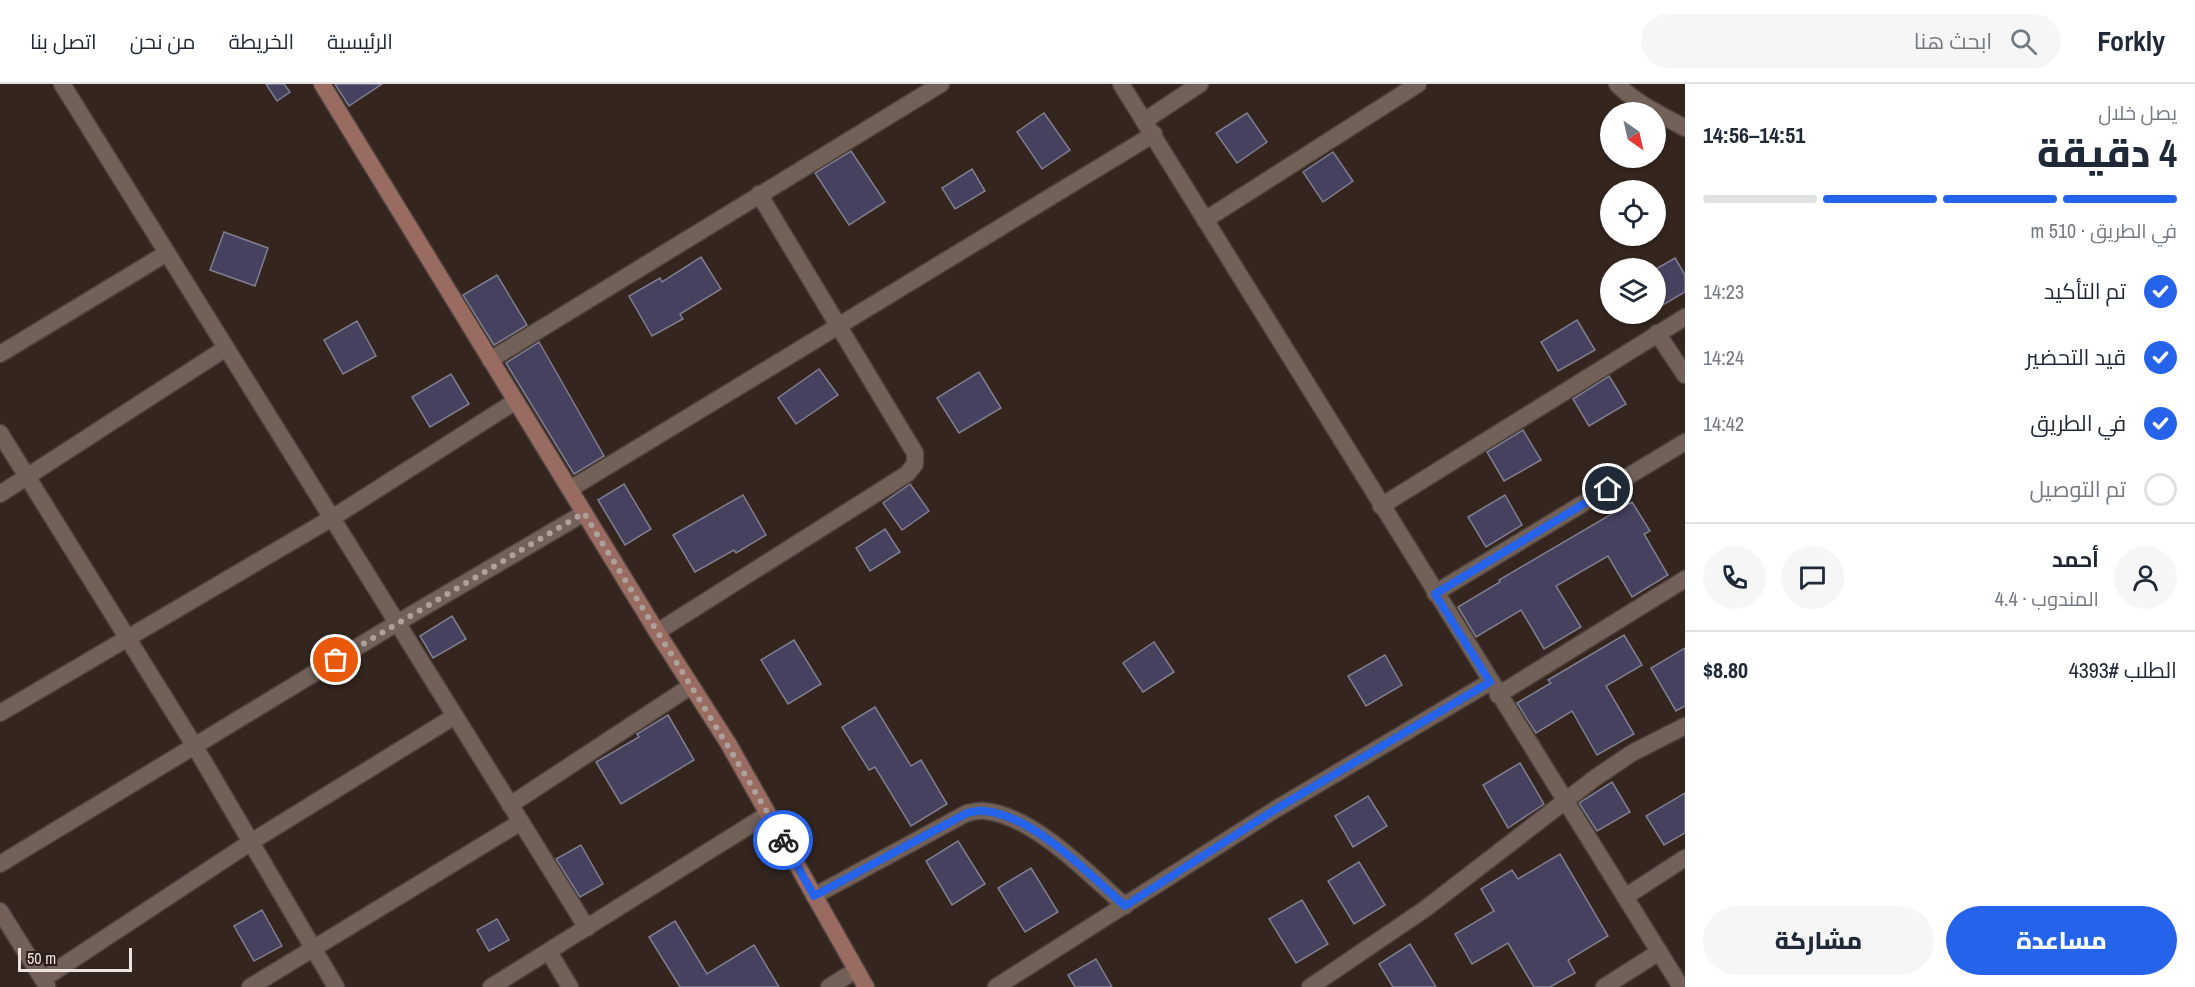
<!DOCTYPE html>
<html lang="ar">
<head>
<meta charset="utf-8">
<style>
  :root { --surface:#fff; --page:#f6f6f7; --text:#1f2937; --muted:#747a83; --line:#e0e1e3; --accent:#2563eb }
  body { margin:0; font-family:"Archivo Narrow",Cairo,sans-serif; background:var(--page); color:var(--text); direction:rtl; height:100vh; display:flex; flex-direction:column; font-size:22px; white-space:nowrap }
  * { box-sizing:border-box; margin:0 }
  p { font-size:20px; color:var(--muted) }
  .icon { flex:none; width:33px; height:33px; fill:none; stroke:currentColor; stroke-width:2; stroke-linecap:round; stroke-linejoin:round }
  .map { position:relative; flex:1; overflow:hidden; direction:ltr }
  .panel { display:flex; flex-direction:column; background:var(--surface); width:510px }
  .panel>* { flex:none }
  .needle { width:39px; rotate:146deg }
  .fabs { position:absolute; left:1600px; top:18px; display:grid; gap:12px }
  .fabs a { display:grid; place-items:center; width:66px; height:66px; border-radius:50%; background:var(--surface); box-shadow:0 2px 4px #0004; font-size:30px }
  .scale { position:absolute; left:18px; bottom:15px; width:114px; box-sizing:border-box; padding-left:6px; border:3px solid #ede3de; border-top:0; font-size:16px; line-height:21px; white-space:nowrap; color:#ede3de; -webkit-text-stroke:4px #2a1c16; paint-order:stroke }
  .pin { position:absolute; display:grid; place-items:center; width:51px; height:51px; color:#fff; margin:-26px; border:3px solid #fff; border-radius:50%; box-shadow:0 2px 6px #0007 }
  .courier { position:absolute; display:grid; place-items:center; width:60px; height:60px; margin:-30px; border:4px solid #2563eb; border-radius:50%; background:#fff; color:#222; box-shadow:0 2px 8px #0007 }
  .summary em { font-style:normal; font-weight:800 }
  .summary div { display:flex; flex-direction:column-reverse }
  .summary { display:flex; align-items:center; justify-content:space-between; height:102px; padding:0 18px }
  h1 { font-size:39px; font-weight:800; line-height:45px }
  .bar { display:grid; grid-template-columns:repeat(4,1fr); gap:9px 6px; align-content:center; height:72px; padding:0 18px }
  .bar i { height:8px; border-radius:4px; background:var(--line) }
  .bar .selected { background:var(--accent) }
  .bar p { grid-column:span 4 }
  .line { display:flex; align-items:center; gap:15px; padding:0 18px; border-top:2px solid var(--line) }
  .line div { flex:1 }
  .round { display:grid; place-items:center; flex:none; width:63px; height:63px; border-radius:32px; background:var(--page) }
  ol { padding:0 18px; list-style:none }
  li { display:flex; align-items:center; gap:18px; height:66px }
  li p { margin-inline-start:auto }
  li .icon { padding:6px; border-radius:50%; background:var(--accent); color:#fff; stroke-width:4 }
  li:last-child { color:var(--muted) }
  li i { width:33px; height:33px; border:3px solid var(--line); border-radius:50% }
  .primary-button { display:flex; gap:12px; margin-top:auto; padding:12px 18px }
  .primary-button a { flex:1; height:69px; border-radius:36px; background:var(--accent); color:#fff; font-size:24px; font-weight:800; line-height:69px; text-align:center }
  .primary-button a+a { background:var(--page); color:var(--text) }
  header { display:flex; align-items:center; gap:36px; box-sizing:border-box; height:84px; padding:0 30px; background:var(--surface); border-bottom:2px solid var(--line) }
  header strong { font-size:28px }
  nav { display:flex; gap:33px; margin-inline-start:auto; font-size:21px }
  .search { width:420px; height:54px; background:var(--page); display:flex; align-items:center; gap:15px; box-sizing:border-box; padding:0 21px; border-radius:33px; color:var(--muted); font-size:22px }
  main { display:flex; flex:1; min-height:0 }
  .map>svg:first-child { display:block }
  .building { fill:#45415e; stroke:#7f7e8f; stroke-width:1.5 }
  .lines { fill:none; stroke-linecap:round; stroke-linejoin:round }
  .minor-casing { stroke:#4d413b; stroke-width:19 }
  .secondary-casing { stroke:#4d413b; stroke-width:19 }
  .minor { stroke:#726159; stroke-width:16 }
  .secondary { stroke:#996b61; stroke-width:16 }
  .done { stroke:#aca19b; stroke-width:6; stroke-dasharray:0 10.8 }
  .route { stroke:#2563eb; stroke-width:8 }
</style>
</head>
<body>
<header>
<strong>Forkly</strong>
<div class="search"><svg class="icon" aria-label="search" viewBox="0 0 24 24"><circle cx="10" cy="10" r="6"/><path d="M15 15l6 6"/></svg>ابحث هنا</div>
<nav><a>الرئيسية</a><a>الخريطة</a><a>من نحن</a><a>اتصل بنا</a></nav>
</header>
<main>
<section class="panel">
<div class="summary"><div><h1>4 دقيقة</h1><p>يصل خلال</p></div><em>14:51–14:56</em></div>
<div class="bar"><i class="selected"></i><i class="selected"></i><i class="selected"></i><i></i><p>في الطريق · 510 m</p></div>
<ol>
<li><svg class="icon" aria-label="check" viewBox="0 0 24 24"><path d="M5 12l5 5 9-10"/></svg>تم التأكيد<p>14:23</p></li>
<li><svg class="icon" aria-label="check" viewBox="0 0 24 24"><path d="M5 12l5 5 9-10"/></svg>قيد التحضير<p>14:24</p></li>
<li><svg class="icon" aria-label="check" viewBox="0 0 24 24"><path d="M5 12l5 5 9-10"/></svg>في الطريق<p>14:42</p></li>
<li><i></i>تم التوصيل</li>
</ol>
<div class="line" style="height:108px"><a class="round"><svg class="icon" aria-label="person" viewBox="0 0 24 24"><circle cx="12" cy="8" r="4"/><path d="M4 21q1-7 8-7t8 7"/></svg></a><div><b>أحمد</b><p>المندوب · 4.4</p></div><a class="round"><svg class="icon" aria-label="chat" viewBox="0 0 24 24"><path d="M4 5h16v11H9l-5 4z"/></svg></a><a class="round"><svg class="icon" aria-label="phone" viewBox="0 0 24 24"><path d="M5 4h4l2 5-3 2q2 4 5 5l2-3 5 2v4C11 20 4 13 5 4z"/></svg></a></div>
<div class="line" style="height:78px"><div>الطلب #4393</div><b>$8.80</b></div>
<div class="primary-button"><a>مساعدة</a><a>مشاركة</a></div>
</section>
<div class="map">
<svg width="1685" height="903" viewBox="0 0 1685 903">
  <rect width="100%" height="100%" fill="#34261f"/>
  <g class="building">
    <path d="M266 0H284L290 8 277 17Z"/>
    <path d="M335 0H382L349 22Z"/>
    <path d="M1044 29 1070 66 1042 85 1017 48Z"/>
    <path d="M1247 29 1267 58 1237 79 1216 49Z"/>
    <path d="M851 67 885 118 849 141 815 89Z"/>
    <path d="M1333 68 1353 97 1323 118 1303 88Z"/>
    <path d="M972 85 985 107 955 125 942 104Z"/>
    <path d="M224 148 268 164 255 202 210 186Z"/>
    <path d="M701 173 721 205 680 230 683 235 652 252 629 212 660 194 662 198Z"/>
    <path d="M1675 174 1685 191V208L1656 225V185Z"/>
    <path d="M497 191 527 241 494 261 463 211Z"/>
    <path d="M1577 236 1595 266 1558 287 1541 258Z"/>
    <path d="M357 237 376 272 343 290 324 256Z"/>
    <path d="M539 258 604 372 574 390 506 279Z"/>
    <path d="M819 285 838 311 796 340 778 314Z"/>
    <path d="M979 288 1001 324 959 349 937 314Z"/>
    <path d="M451 290 469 320 430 343 412 313Z"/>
    <path d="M1609 292 1626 320 1589 342 1573 315Z"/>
    <path d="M1523 346 1541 376 1504 397 1487 368Z"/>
    <path d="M624 400 651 445 625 461 598 416Z"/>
    <path d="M910 400 929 427 902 446 883 419Z"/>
    <path d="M743 411 766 451 736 469 734 466 695 488 673 451Z"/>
    <path d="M1505 411 1522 441 1486 463 1468 433Z"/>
    <path d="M1632 418 1650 447 1644 450 1668 491 1632 513 1608 472 1556 502 1581 543 1544 565 1521 526 1476 553 1458 523 1500 498 1499 496Z"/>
    <path d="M885 445 900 468 870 487 856 464Z"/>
    <path d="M452 532 466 555 433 574 420 552Z"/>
    <path d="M1624 551 1642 581 1606 602 1634 650 1597 671 1572 627 1536 649 1517 619 1551 599 1548 596Z"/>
    <path d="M794 556 821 600 788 620 761 576Z"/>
    <path d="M1154 558 1174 588 1143 608 1123 579Z"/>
    <path d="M1685 564V622L1676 627 1651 584Z"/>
    <path d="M1385 571 1402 601 1366 622 1348 592Z"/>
    <path d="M875 623 911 682 921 676 947 720 911 742 875 683 869 686 842 643Z"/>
    <path d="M668 631 694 676 621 720 596 678 639 653 637 650Z"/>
    <path d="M1520 679 1544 720 1508 744 1483 701Z"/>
    <path d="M1612 698 1630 728 1597 747 1579 719Z"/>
    <path d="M1685 709V749L1664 761 1646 732Z"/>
    <path d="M1368 712 1387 742 1353 763 1335 732Z"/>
    <path d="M958 757 985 800 952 821 926 777Z"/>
    <path d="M581 761 603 800 580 813 556 775Z"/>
    <path d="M1560 770 1608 852 1568 876 1575 889 1550 903H1534L1508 859 1472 880 1455 850 1494 827 1481 805 1512 786 1518 795Z"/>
    <path d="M1359 778 1385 821 1354 840 1328 797Z"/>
    <path d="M1031 784 1058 828 1025 848 998 804Z"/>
    <path d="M1302 816 1328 860 1296 879 1269 835Z"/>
    <path d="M262 826 282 862 254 877 234 842Z"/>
    <path d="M497 835 509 856 489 867 477 846Z"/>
    <path d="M675 837 707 890 754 861 779 903H680L649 853Z"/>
    <path d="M1410 860 1436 903H1393L1379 880Z"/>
    <path d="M1096 875 1112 903H1075L1068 891Z"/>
  </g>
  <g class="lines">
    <g class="minor-casing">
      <g id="minor">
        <path d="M62 0 587 844"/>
        <path d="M1121 0 1681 903"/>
        <path d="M1617 0C1635 19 1662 31 1685 44"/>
        <path d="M1144 37 1200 0"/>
        <path d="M1205 136 1418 0"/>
        <path d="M1657 249 1685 291"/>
        <path d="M0 270 167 169"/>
        <path d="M490 276 941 0"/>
        <path d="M0 349 194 661 336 903"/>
        <path d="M570 405 1154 50"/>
        <path d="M0 410 226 264"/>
        <path d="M1381 422 1685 233"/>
        <path d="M1435 509 1685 358"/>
        <path d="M657 548 907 390 915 380V369L759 110"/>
        <path d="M1498 611 1685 495"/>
        <path d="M0 629 332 434 516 317"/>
        <path d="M510 721 691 602"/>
        <path d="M0 780 397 539 584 429"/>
        <path d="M814 812 967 729C973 728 979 726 985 727 1034 732 1089 790 1125 822"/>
        <path d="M1625 813 1685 774"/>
        <path d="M0 827 47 902"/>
        <path d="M549 868 570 903"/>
        <path d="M43 895 251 758 455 632"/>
        <path d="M250 903 521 738"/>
        <path d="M491 903 768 730"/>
        <path d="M829 903 856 886"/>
        <path d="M996 903 1276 725 1490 598"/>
        <path d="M1310 903 1425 825 1595 694 1632 669 1685 642"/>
        <path d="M1604 903 1659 868"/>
      </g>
    </g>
    <g class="secondary-casing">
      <path id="secondary" d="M322 0 657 548 728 659 866 903"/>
    </g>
    <use href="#minor" class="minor"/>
    <use href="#secondary" class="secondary"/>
  </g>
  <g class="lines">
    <path class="done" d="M336 576 584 429C650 538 720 645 783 756"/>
    <path class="route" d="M783 756 814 812 967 729C973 728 979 726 985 727 1034 732 1089 790 1125 822L1276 725 1490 598 1435 510 1608 405"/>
  </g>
</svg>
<div class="fabs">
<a><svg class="needle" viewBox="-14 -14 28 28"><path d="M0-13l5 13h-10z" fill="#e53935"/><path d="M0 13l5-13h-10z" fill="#747a83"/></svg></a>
<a><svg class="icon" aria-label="locate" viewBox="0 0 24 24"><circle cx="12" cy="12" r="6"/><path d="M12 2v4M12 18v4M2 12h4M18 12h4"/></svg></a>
<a><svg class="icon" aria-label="layers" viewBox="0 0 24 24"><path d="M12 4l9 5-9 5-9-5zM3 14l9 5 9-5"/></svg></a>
</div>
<div class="scale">50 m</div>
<div class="pin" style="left:336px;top:576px;background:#ea580c"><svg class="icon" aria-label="bag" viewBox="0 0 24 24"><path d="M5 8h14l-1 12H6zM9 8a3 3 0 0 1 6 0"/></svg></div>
<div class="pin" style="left:1608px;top:405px;background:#1f2937"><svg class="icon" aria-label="home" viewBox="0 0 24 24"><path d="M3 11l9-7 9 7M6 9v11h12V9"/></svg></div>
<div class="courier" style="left:783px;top:756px"><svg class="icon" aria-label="bike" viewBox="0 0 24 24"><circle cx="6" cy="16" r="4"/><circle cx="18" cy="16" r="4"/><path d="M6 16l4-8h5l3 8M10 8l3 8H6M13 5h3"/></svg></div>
</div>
</main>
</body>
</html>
